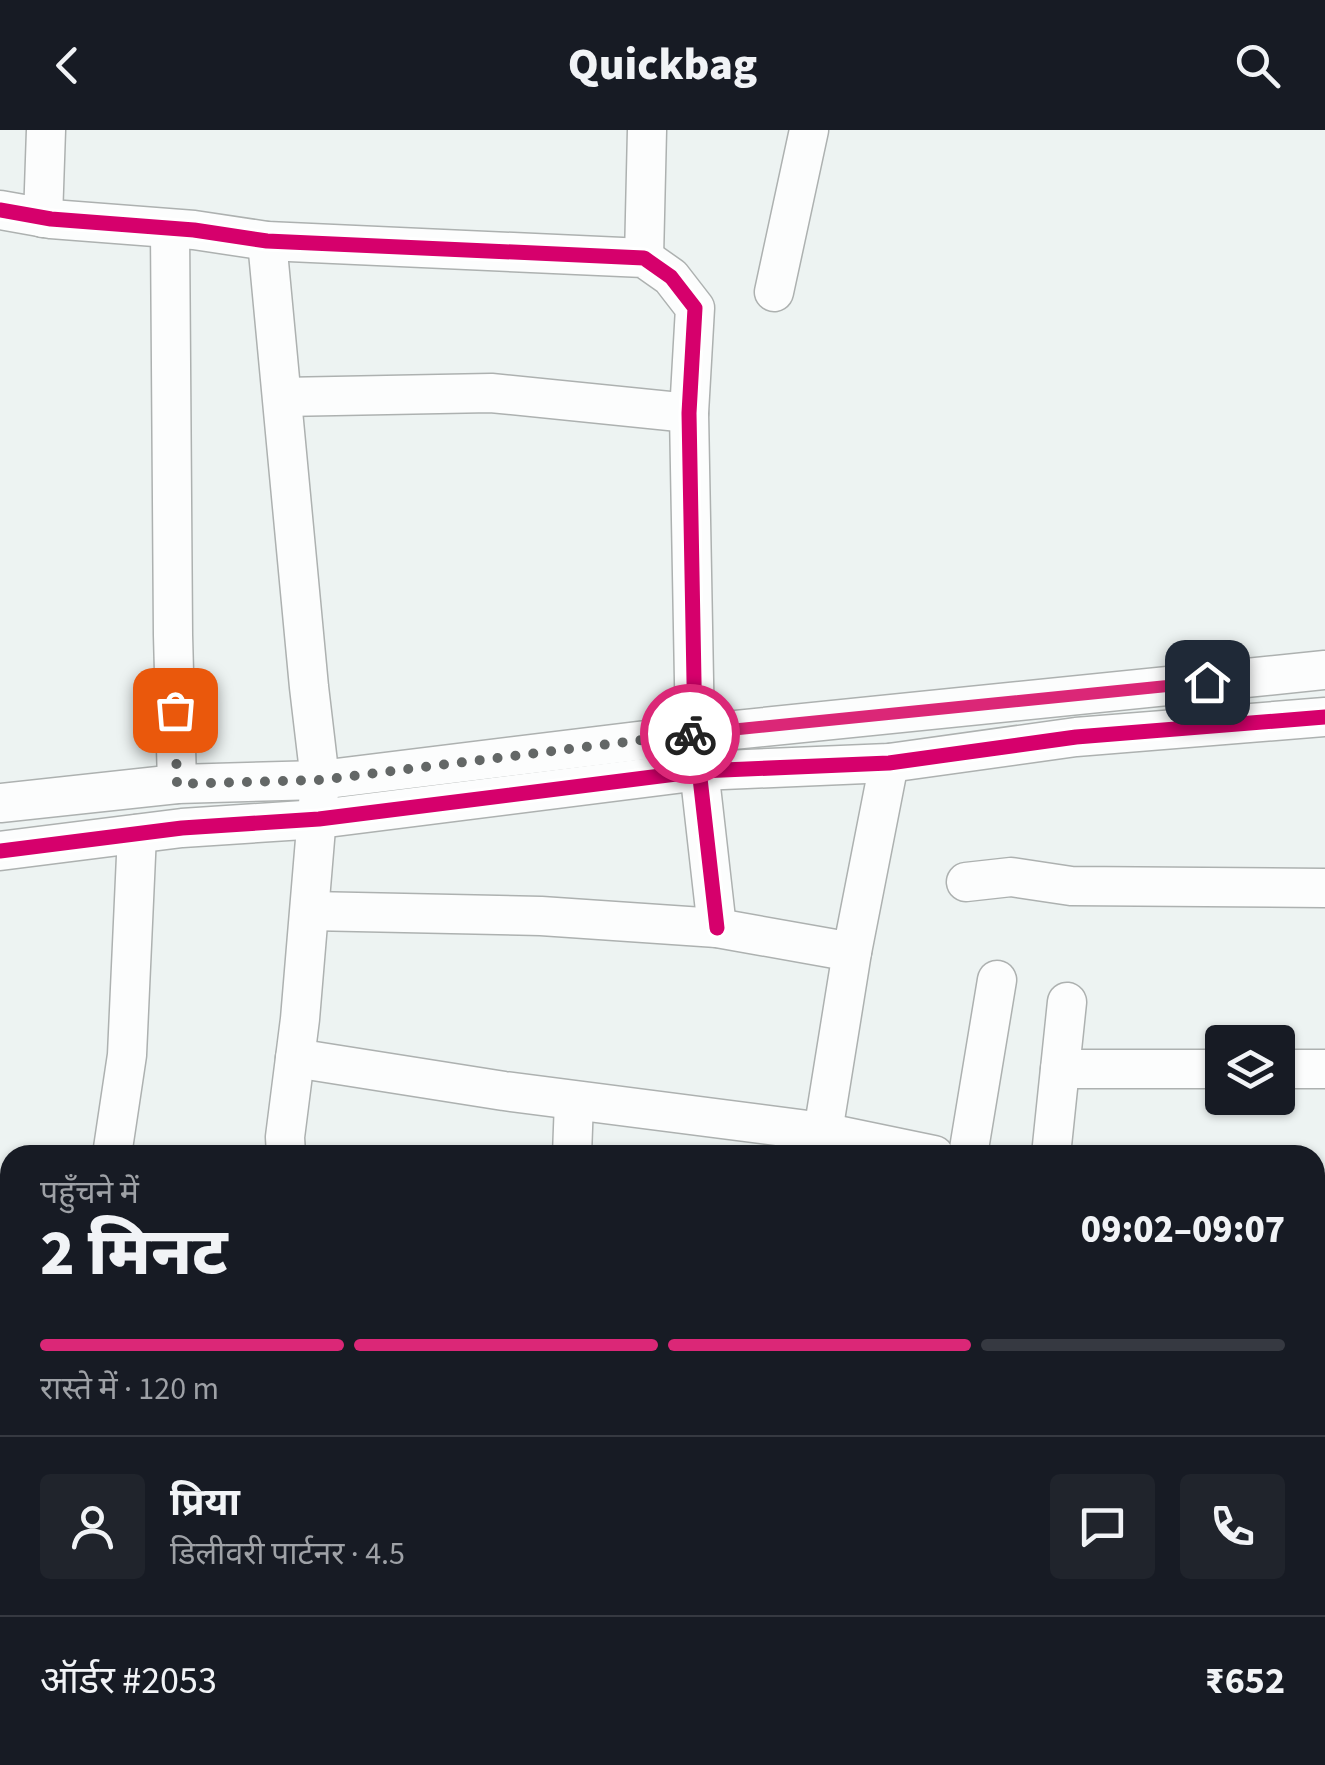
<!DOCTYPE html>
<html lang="hi">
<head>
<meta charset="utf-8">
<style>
  :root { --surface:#171b24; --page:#20242c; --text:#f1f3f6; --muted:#9ea1a6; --line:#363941; --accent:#db2777 }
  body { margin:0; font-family:"Source Sans 3","Noto Sans Devanagari",sans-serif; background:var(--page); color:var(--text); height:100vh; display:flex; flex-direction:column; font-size:38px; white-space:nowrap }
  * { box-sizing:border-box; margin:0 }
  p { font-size:32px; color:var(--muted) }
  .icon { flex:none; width:55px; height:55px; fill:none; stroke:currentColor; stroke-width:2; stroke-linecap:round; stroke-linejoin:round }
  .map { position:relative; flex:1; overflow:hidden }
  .details { position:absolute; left:0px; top:1015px; width:1325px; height:620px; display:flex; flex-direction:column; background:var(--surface); border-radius:30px 30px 0 0; box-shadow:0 2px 8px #0004 }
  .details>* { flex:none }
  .fabs { position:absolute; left:1205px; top:895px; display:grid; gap:20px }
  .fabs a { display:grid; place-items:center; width:90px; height:90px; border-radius:10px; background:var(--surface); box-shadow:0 2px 8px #0004; font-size:50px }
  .pin { position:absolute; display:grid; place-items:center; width:85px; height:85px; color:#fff; margin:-42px; border-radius:20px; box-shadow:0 5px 15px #0006 }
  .courier { position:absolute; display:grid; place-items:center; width:100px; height:100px; margin:-50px; border:8px solid #db2777; border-radius:50%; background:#fff; color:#222; box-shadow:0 2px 12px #0007 }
  .headline em { font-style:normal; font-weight:800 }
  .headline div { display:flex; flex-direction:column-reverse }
  .headline { display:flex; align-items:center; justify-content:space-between; height:170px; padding:0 40px }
  h1 { font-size:65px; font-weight:800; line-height:75px }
  .bar { display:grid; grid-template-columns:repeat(4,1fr); gap:15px 10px; align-content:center; height:120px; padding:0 40px }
  .bar i { height:12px; border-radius:8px; background:var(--line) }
  .bar .selected { background:var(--accent) }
  .bar p { grid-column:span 4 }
  .line { display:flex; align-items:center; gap:25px; padding:0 40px; border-top:2px solid var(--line) }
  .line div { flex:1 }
  .round { display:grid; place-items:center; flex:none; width:105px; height:105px; border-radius:10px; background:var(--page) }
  header { display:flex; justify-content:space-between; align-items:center; height:130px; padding:0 40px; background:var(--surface); font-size:45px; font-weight:800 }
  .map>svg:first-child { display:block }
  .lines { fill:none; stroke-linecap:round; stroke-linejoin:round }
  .minor-casing { stroke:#adb1b0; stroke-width:41 }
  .minor { stroke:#fcfdfd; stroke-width:38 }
  .cycleway-casing { stroke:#fff; stroke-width:21 }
  .cycleway { stroke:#d6006c; stroke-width:15 }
  .done { stroke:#636766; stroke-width:10; stroke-dasharray:0 18 }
  .route { stroke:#db2777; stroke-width:12 }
</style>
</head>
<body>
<header><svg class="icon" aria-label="back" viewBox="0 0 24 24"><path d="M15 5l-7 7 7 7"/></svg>Quickbag<svg class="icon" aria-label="search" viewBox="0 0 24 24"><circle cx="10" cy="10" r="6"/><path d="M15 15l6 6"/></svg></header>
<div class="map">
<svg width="1325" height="1635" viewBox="0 0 1325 1635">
  <rect width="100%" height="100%" fill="#edf3f2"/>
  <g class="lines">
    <g class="minor-casing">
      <g id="minor">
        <path d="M0 80 51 89 194 100 267 111 644 128 671 147 695 178 689 283 695 604 717 798"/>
        <path d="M43 88 46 0"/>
        <path d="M170 99 173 505 177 654"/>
        <path d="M267 111 309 557 320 650 300 889 285 1007 286 1025"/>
        <path d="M644 128 647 0"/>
        <path d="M774 162 809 0"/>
        <path d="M283 267 491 263 689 283"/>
        <path d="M0 673 177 654 320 650 695 604 1325 540"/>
        <path d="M0 721 182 698 319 689 700 641 889 633 1076 607 1325 587"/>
        <path d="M966 752 1011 747 1071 756 1325 758"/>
        <path d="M310 781 541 786 717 798 852 822"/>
        <path d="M295 928 504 961 823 1002 934 1025"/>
        <path d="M1060 939H1222"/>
        <path d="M1278 939H1325"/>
        <path d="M823 1002 852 822 889 633"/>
        <path d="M112 1025 127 925 137 704"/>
        <path d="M572 1025 574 971"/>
        <path d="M968 1025 997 850"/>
        <path d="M1051 1025 1067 872"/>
        <path d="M1315 1063H1325"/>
        <path d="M1315 1222 1325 1223"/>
        <path d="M1315 1372 1325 1373"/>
        <path d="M0 1488 10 1489"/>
        <path d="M232 1635 233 1625"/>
        <path d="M372 1635 375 1625"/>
        <path d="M550 1635 551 1625"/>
        <path d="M906 1635 908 1625"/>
        <path d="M1032 1635 1034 1625"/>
      </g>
    </g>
    <use href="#minor" class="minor"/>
    <g class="cycleway-casing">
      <g id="cycleway">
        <path d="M0 80 51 89 194 100 267 111 644 128 671 147 695 178 689 283 695 604 717 798"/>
        <path d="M0 721 182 698 319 689 700 641 889 633 1076 607 1325 587"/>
      </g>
    </g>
    <use href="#cycleway" class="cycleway"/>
  </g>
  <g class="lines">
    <path class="done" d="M175 580 177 654 320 650 690 604"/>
    <path class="route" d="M690 604 1207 552"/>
  </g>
</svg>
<div class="fabs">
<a><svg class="icon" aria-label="layers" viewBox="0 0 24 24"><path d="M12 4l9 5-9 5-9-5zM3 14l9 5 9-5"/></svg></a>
</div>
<div class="pin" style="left:175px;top:580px;background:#ea580c"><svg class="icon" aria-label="bag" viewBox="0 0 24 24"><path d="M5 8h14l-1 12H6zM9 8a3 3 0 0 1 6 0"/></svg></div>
<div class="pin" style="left:1207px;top:552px;background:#1f2937"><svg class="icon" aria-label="home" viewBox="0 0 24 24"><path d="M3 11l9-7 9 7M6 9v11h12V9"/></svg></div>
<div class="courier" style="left:690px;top:604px"><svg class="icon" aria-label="bike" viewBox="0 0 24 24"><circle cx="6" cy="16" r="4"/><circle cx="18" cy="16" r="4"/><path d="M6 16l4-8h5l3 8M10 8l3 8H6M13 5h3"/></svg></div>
<section class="details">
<div class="headline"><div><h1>2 मिनट</h1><p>पहुँचने में</p></div><em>09:02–09:07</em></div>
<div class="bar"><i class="selected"></i><i class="selected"></i><i class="selected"></i><i></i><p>रास्ते में · 120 m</p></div>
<div class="line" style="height:180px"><a class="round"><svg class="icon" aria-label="person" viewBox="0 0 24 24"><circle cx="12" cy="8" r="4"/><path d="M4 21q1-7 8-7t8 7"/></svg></a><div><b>प्रिया</b><p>डिलीवरी पार्टनर · 4.5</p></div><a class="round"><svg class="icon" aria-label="chat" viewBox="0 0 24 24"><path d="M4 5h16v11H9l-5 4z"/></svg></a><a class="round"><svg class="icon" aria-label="phone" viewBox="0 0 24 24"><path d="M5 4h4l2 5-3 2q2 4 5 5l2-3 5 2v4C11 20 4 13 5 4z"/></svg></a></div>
<div class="line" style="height:130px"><div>ऑर्डर #2053</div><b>₹652</b></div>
</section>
</div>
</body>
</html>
